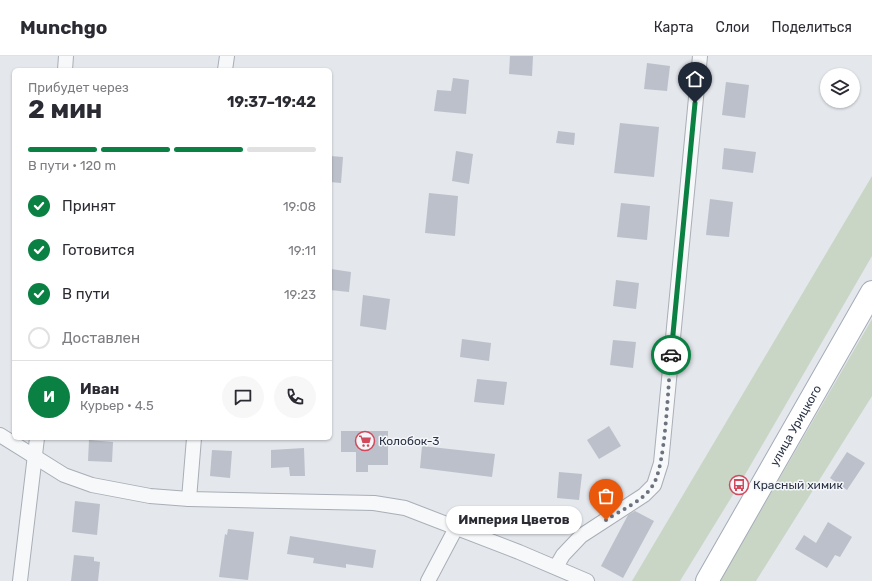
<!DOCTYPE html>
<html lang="ru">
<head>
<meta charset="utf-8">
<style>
  :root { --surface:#fff; --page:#f7f7f7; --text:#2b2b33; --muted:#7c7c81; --line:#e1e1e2; --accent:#0b8043 }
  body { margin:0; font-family:Rubik,sans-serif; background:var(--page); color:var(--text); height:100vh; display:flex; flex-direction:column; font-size:15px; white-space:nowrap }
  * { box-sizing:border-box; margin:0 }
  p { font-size:13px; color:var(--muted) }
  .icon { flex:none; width:22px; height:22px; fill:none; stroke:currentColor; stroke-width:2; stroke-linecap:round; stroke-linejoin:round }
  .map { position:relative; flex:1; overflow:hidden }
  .side { position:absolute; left:12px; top:12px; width:320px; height:372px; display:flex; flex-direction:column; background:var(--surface); border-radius:6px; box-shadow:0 1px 3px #0004 }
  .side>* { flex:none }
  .controls { position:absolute; left:820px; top:12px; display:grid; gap:8px }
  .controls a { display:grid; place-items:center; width:40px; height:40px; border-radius:50%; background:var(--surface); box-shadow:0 1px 3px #0004; font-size:20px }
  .pin { position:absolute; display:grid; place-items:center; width:34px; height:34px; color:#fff; margin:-41px -17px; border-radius:50% 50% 50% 0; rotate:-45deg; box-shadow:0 0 4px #0007 }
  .pin .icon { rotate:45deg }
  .courier { position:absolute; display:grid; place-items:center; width:40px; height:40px; margin:-20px; border:3px solid #0b8043; border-radius:50%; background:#fff; color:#222; box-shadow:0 1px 5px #0007 }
  .bubble { position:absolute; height:28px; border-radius:14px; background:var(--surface); box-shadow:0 1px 3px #0004; font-size:13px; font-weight:700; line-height:28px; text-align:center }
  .summary em { font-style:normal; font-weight:700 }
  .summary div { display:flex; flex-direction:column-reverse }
  .summary { display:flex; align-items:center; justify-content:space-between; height:68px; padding:0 16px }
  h1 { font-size:26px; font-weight:700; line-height:30px }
  .bar { display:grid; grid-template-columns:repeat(4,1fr); gap:6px 4px; align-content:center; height:48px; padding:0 16px }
  .bar i { height:5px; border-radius:3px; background:var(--line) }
  .bar .current { background:var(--accent) }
  .bar p { grid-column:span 4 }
  .line { display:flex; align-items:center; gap:10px; padding:0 16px; border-top:1px solid var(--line) }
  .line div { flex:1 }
  .round { display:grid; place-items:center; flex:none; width:42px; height:42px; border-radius:21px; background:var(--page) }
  ol { padding:0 16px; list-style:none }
  li { display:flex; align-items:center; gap:12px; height:44px }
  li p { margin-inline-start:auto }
  li .icon { padding:4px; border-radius:50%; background:var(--accent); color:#fff; stroke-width:4 }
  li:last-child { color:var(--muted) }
  li i { width:22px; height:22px; border:2px solid var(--line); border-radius:50% }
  header { display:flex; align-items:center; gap:24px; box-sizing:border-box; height:56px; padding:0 20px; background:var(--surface); border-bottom:1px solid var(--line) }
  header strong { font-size:19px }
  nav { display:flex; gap:22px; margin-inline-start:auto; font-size:14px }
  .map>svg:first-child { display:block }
  .green { fill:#c9d6c5 }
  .building { fill:#bbc0ca }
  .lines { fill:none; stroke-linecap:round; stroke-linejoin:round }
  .street-casing { stroke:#a9aeb7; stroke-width:16 }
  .primary-casing { stroke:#a3abb8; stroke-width:24 }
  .street { stroke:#f7f8fa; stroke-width:14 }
  .primary { stroke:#fff; stroke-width:22 }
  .done { stroke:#6c737f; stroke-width:4; stroke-dasharray:0 7.2 }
  .route { stroke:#0b8043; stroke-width:5 }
  .labels { text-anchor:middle; stroke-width:3; stroke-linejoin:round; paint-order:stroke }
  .street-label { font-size:12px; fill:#2b3445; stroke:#f4f6f9 }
  .poi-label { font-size:12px; fill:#2b3445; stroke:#f4f6f9; text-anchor:start }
</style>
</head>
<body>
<header>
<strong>Munchgo</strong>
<nav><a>Карта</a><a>Слои</a><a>Поделиться</a></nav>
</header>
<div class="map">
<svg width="872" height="525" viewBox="0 0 872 525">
  <rect width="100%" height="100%" fill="#e4e7ec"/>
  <g class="green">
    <path d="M872 120V200L739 429 680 525H632Z"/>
    <path d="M872 263V340L756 525H720Z"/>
  </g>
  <g class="building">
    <path d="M510 0H533L532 20 509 18Z"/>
    <path d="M647 7 670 10 667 35 644 33Z"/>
    <path d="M453 22 469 24 466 58 434 55 437 34 451 35Z"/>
    <path d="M726 26 749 29 745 62 722 59Z"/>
    <path d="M620 67 659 71 654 121 614 117Z"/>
    <path d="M558 75 575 77 574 89 556 87Z"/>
    <path d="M724 92 756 96 753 117 722 113Z"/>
    <path d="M456 95 473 98 469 128 452 125Z"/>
    <path d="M330 100 343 101 341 127 330 126Z"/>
    <path d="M429 137 458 140 455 180 425 177Z"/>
    <path d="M710 143 733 146 729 181 706 179Z"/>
    <path d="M621 147 650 150 647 184 617 181Z"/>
    <path d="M331 213 351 216 349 236 330 234Z"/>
    <path d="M616 224 639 227 636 253 613 250Z"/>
    <path d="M363 239 390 243 386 274 360 270Z"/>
    <path d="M462 283 491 287 489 305 460 301Z"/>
    <path d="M613 284 636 286 633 312 610 309Z"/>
    <path d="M477 323 507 326 504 349 474 346Z"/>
    <path d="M609 370 621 390 599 403 587 384Z"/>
    <path d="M341 375H388V409H368V416H356V396H341Z"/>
    <path d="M89 384 113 386 112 406 88 405Z"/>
    <path d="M422 390 495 398 492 421 420 412Z"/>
    <path d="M304 392 305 420H290L289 411 271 412V394Z"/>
    <path d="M212 394 232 395 230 422 210 420Z"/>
    <path d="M847 396 865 407 847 434 830 422Z"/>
    <path d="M559 416 582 418 579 444 557 442Z"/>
    <path d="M75 445 100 448 97 479 72 476Z"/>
    <path d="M635 455 654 465 623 522 601 510 628 459Z"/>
    <path d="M828 466 852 481 840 501 835 499 827 512 795 493 804 479 816 487Z"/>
    <path d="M228 473 254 476 248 524 219 521 225 478 227 479Z"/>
    <path d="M290 480 376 494 373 512 346 508V512L313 507 314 502 287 498Z"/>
    <path d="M74 499 94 501V505L100 506 98 525H71Z"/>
  </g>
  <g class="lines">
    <g class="street-casing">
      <g id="street">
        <path d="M65 14 66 0"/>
        <path d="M225 14 227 0"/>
        <path d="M0 379 64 419 92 429 150 440 189 443 374 447 405 452 519 496 587 525"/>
        <path d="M189 443 194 382"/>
        <path d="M556 511 563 499 581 480 644 439 654 429 661 407 700 0"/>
        <path d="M20 525 37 382"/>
        <path d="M428 525 456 472"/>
      </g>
    </g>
    <g class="primary-casing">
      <g id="primary">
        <path id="s1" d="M707 525 872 236"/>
      </g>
    </g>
    <use href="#street" class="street"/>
    <use href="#primary" class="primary"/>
  </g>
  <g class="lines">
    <path class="done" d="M606 464C621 454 644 445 653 429 666 410 668 326 671 299"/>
    <path class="route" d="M671 299 695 47"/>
  </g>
  <defs>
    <g id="supermarket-ring" transform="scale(1)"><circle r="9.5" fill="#f4f6f9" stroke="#d1495b" stroke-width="1.5"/><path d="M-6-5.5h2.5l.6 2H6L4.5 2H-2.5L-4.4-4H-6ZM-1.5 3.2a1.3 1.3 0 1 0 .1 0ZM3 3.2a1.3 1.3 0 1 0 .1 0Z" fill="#d1495b"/></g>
    <g id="bus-ring" transform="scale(1)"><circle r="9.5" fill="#f4f6f9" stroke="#d1495b" stroke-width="1.5"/><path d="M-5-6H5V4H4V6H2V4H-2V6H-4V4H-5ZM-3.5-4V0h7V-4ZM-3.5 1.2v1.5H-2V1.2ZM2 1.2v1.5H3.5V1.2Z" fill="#d1495b"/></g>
  </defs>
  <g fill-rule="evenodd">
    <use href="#supermarket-ring" x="365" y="385"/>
    <use href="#bus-ring" x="739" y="429"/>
  </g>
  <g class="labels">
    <g class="street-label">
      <text dy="4" stroke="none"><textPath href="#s1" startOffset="179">улица Урицкого</textPath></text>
    </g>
    <g class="poi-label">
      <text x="379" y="389">Колобок-3</text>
      <text x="753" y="433">Красный химик</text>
    </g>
  </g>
</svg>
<div class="controls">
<a><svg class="icon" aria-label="layers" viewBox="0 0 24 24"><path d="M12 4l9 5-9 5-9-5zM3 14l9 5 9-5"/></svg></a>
</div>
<div class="pin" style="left:606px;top:464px;background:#ea580c"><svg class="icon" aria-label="bag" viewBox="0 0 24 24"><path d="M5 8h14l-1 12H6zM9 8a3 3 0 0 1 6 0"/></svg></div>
<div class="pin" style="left:695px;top:47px;background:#1f2937"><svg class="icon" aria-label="home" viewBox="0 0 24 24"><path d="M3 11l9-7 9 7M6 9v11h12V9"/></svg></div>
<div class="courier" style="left:671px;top:299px"><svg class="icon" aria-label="car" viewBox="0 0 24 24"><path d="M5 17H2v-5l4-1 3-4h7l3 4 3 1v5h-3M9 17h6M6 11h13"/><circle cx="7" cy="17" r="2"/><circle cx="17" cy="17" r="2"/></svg></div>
<div class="bubble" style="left:446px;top:450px;width:136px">Империя Цветов</div>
<section class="side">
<div class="summary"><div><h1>2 мин</h1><p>Прибудет через</p></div><em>19:37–19:42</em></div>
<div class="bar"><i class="current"></i><i class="current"></i><i class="current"></i><i></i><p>В пути · 120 m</p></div>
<ol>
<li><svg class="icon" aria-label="check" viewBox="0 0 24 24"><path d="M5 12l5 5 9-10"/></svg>Принят<p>19:08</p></li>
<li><svg class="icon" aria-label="check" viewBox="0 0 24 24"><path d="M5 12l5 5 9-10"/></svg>Готовится<p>19:11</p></li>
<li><svg class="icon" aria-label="check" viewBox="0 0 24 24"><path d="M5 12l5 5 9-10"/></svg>В пути<p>19:23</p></li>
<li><i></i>Доставлен</li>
</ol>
<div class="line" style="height:72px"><b class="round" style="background:var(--accent);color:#fff">И</b><div><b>Иван</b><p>Курьер · 4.5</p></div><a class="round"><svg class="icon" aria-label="chat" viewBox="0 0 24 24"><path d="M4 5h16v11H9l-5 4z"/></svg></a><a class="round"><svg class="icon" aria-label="phone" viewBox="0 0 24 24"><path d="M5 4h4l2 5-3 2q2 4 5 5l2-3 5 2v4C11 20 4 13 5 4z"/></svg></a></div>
</section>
</div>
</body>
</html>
